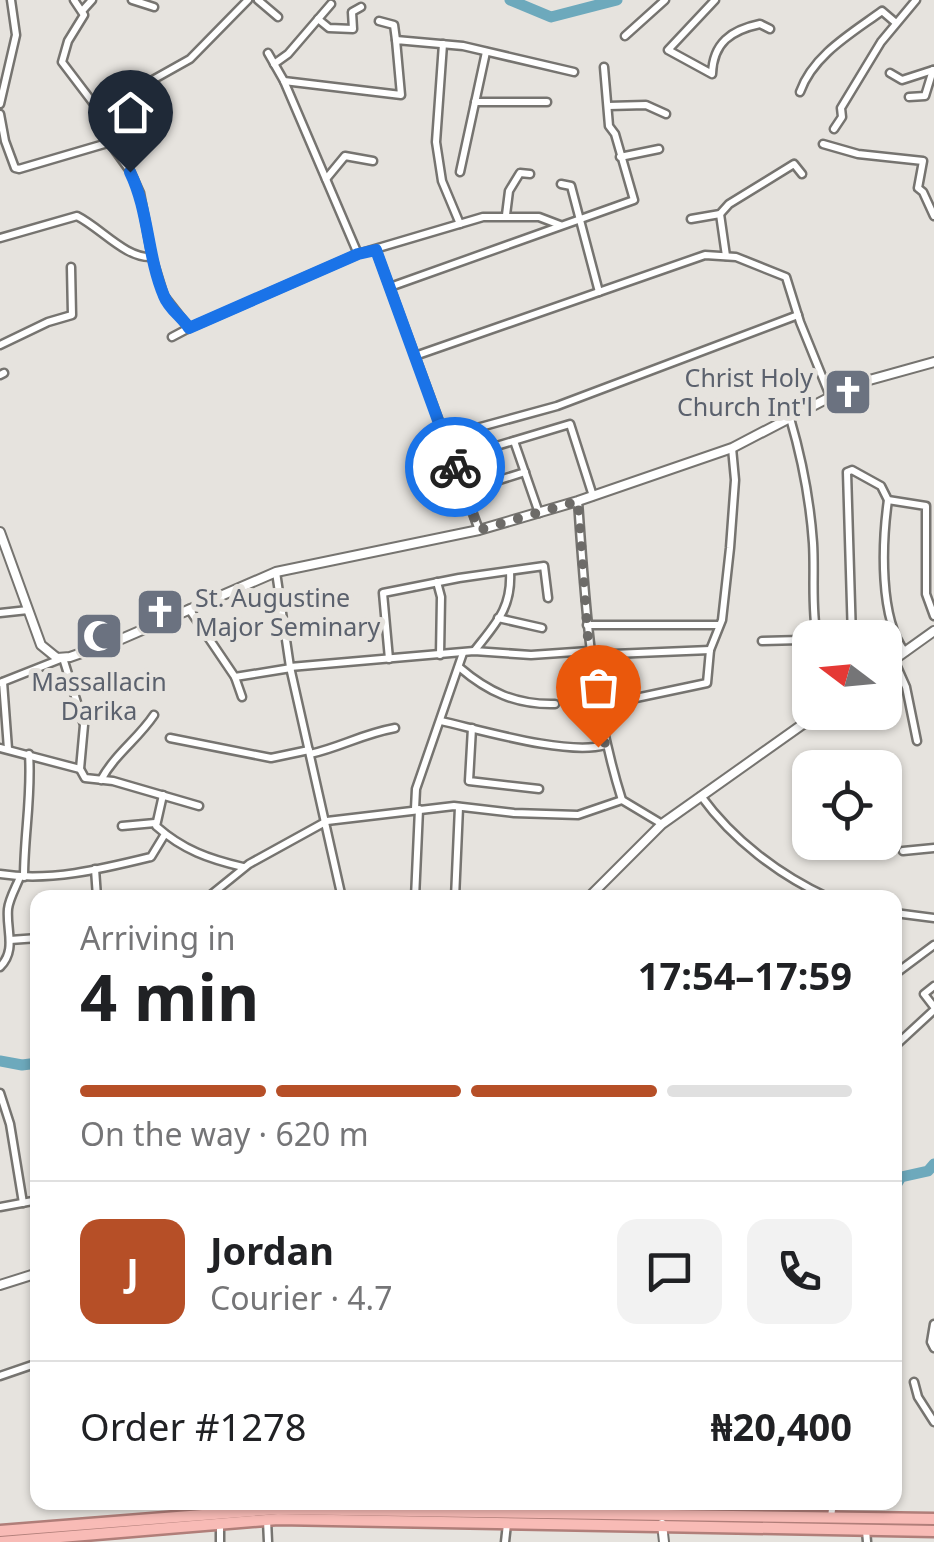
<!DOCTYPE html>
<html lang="en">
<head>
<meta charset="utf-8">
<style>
  :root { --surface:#fff; --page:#f2f2f2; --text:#202124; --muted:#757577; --line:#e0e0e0; --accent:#b64f27 }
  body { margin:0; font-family:"Noto Sans",sans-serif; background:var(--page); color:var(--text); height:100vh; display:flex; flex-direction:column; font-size:38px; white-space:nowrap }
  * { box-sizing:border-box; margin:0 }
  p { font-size:32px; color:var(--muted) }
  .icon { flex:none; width:55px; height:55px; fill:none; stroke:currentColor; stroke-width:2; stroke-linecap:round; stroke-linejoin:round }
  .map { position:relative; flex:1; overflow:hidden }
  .panel { position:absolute; left:30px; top:890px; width:872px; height:620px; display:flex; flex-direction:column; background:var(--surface); border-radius:20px; box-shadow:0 2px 8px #0004 }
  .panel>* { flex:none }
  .needle { width:65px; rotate:286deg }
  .fabs { position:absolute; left:792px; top:620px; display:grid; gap:20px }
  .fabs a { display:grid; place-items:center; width:110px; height:110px; border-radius:20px; background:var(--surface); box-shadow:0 2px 8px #0004; font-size:50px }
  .pin { position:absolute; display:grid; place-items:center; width:85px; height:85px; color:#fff; margin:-102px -42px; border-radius:50% 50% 50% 0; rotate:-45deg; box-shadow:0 0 10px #0007 }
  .pin .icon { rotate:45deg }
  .courier { position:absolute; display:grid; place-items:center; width:100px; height:100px; margin:-50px; border:8px solid #1a73e8; border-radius:50%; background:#fff; color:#222; box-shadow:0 2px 12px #0007 }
  .head em { font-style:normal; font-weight:700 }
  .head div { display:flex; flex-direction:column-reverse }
  .head { display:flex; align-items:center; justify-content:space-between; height:170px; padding:0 50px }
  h1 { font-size:65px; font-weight:700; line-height:75px }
  .bar { display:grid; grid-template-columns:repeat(4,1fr); gap:15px 10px; align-content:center; height:120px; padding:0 50px }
  .bar i { height:12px; border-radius:8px; background:var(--line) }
  .bar .active { background:var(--accent) }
  .bar p { grid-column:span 4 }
  .line { display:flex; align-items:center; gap:25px; padding:0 50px; border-top:2px solid var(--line) }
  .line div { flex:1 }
  .round { display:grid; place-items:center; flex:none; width:105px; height:105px; border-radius:20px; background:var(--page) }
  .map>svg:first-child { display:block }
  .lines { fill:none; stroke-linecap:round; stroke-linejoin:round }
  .river { stroke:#6da9bc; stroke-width:11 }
  .minor-casing { stroke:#767470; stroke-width:11 }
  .tertiary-casing { stroke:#767470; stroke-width:12 }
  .trunk-casing { stroke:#b07e79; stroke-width:15 }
  .minor { stroke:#fff; stroke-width:6 }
  .tertiary { stroke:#fff; stroke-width:8 }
  .trunk { stroke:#f8bbb6; stroke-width:10 }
  .done { stroke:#6d6b68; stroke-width:10; stroke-dasharray:0 18 }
  .route { stroke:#1a73e8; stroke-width:12 }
  .labels { text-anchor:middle; stroke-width:10; stroke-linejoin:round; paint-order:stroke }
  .worship-label { font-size:25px; fill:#5b616d; stroke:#e6e3de; text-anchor:end }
</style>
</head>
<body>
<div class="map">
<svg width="934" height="1542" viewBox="0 0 934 1542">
  <rect width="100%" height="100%" fill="#e6e3de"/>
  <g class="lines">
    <g class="river">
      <path d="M510 0 551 17 617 0"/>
      <path d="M0 1061 22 1065 38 1063"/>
      <path d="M895 1187 901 1177 928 1171 934 1164"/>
    </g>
    <g class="minor-casing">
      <g id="minor">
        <path d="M74 0 84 15 68 41 62 62 100 112 112 146 130 171 140 193 152 257 164 296 189 328 172 337"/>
        <path d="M132 0 154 7"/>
        <path d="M258 0 278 17"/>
        <path d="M715 0 668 50 712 74C713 43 731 30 760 24L770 29"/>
        <path d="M83 10 92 0"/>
        <path d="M318 19 329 28 353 29 352 12 361 7"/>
        <path d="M379 21 394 25 396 40"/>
        <path d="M625 36 665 0"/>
        <path d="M443 44 436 142 442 181 460 224"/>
        <path d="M268 53 284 81 358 254"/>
        <path d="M274 64 288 54 331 4"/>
        <path d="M890 73 902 80 933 70"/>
        <path d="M284 81 401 95 396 40 463 46 574 72"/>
        <path d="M800 92C813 55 852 33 882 11L896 23"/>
        <path d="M909 97 925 96 933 70"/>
        <path d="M475 102H547"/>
        <path d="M0 104 16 35 11 0"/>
        <path d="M608 106 646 105 666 114"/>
        <path d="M99 110 190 59 248 0"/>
        <path d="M0 114 5 141 15 168 19 169 111 142"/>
        <path d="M834 129 842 117 841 108 881 42 916 0"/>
        <path d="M823 144 858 154 923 161 918 188 923 192 934 216"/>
        <path d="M620 157 659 149"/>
        <path d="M460 172 486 52"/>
        <path d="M326 179 345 156 373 161"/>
        <path d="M561 184 571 186 599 292"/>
        <path d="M720 214 726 256"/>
        <path d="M506 215 509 191 520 173 530 174"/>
        <path d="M691 219 720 214 729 204 794 164 802 174"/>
        <path d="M0 238 77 216C101 228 126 259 152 257"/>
        <path d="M376 250 479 530"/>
        <path d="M390 287 634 200 615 134 609 126 604 67"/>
        <path d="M189 328 358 254 483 217H539L560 225"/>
        <path d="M0 345 48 322 72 315 71 267"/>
        <path d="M415 356 705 255 736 257 786 277 800 322 830 396"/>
        <path d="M0 375 4 373"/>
        <path d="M790 418C802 459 810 500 813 543 815 575 811 606 817 638"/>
        <path d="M465 430 473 453 570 424 593 496"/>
        <path d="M444 437 557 406 798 315"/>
        <path d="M514 441 539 513"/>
        <path d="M464 491 525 472"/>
        <path d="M888 500C882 543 879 618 905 652"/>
        <path d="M578 501C585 603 591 702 622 800L662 824"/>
        <path d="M276 572 290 667 342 898"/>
        <path d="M437 582 441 597 440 655"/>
        <path d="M189 609 235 677 242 697"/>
        <path d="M0 613 28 610"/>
        <path d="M498 618 542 628"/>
        <path d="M587 625H719"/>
        <path d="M852 638 847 472 852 470 881 486 888 500 926 506V594L934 616"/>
        <path d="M762 641 801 640 810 669"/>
        <path d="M475 650C496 623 512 608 510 572"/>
        <path d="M589 655 710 650"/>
        <path d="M389 659 383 593 459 578 544 566 548 598"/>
        <path d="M894 660 906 687 917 741"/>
        <path d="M290 667 474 651 531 655 589 651"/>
        <path d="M459 667C488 692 516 705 555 704"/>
        <path d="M235 677 291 668"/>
        <path d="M3 682 8 749"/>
        <path d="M0 683 63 658 84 725 80 769 85 778 113 781 199 806"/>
        <path d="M598 706 707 683 710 650 722 620 730 548 735 480 732 448"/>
        <path d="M441 721C481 730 568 756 605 745"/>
        <path d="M472 728 469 781 539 789"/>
        <path d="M170 738 271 758 309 750"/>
        <path d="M0 748 80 769"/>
        <path d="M310 754C341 747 362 734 395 728"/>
        <path d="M101 780C115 754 138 739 154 715"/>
        <path d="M163 795 156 826C183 850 209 859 243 867"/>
        <path d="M701 796C733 840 779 875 829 898"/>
        <path d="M415 809 416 789 463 653"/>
        <path d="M122 826 155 823"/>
        <path d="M903 851 934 848"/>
        <path d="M95 869 97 897"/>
        <path d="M0 874C50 882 102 869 151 857L165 834"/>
        <path d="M24 877C24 835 32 796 29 754"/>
        <path d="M207 898 249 864 327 821 454 806 514 813 578 815 622 800"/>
        <path d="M415 898 419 809"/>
        <path d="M455 898 459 807"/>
        <path d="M895 913 934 918"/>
        <path d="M10 940 38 938"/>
        <path d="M0 967C17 950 6 930 8 909 9 899 16 887 20 877"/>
        <path d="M895 974 934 945"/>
        <path d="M934 986 924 994 934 1007"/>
        <path d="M895 1046 934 1010"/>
        <path d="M0 1093 10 1124 23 1203"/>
        <path d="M0 1207 38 1200"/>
        <path d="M934 1324 931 1342 934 1348"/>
        <path d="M0 1376 38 1363"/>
        <path d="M914 1382 918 1397 934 1422"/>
        <path d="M895 1443 896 1442"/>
        <path d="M622 1502 624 1513"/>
        <path d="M831 1517 833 1502"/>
        <path d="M267 1520 268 1542"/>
        <path d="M866 1530 867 1542"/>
        <path d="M220 1542V1523"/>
        <path d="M505 1542 507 1524"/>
      </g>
    </g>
    <g class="tertiary-casing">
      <g id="tertiary">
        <path d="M0 532 41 645 57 658 70 657 119 640 276 572 479 530 578 501 732 448 855 384 934 362"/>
        <path d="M885 666 934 631"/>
        <path d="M588 898 662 824 820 712"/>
        <path d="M0 1285 38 1273"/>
        <path d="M662 1524 664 1542"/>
      </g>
    </g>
    <g class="trunk-casing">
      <g id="trunk">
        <path d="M0 1531 277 1509 934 1519"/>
        <path d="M0 1542 278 1519 934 1531"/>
      </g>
    </g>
    <use href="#minor" class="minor"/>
    <use href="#tertiary" class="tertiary"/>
    <use href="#trunk" class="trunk"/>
  </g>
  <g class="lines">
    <path class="done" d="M455 467 479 530 578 501 589 652 605 744 598 747"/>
    <path class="route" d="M130 172C149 211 147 256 164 296 169 309 182 317 189 328L358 254 376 250 455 467"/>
  </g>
  <defs>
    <g id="church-square" transform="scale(2.5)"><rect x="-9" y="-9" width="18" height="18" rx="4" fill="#6b7280" stroke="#e6e3de"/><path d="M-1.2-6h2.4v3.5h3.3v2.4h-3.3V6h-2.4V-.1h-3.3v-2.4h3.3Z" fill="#fff"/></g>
    <g id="mosque-square" transform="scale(2.5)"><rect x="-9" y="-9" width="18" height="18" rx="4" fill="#6b7280" stroke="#e6e3de"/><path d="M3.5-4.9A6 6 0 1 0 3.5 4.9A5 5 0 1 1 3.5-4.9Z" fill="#fff"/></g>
  </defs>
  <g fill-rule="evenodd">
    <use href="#church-square" x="848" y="392"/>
    <use href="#church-square" x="160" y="612"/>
    <use href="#mosque-square" x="99" y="636"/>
  </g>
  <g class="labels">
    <g class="worship-label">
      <text x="813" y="387">Christ Holy<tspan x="813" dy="29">Church Int'l</tspan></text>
      <text x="195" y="607" text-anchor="start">St. Augustine<tspan x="195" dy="29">Major Seminary</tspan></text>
      <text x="99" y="691" text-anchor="middle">Massallacin<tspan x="99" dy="29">Darika</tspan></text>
    </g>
  </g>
</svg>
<div class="fabs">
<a><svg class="needle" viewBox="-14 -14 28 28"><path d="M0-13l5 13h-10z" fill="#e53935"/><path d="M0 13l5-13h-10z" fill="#757577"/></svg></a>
<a><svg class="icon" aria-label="locate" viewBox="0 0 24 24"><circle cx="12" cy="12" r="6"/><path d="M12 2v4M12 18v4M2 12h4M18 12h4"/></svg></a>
</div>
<div class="pin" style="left:598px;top:747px;background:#ea580c"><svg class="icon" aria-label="bag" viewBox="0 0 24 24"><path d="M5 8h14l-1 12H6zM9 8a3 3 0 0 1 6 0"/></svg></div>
<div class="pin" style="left:130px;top:172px;background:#1f2937"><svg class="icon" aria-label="home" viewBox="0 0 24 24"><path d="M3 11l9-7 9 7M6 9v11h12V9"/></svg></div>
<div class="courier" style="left:455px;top:467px"><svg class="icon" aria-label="bike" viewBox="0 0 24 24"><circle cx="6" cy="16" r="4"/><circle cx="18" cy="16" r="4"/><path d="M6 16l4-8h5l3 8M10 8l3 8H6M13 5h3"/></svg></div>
<section class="panel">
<div class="head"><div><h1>4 min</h1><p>Arriving in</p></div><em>17:54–17:59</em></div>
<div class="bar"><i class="active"></i><i class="active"></i><i class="active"></i><i></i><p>On the way · 620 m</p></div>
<div class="line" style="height:180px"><b class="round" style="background:var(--accent);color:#fff">J</b><div><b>Jordan</b><p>Courier · 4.7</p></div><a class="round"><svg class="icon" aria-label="chat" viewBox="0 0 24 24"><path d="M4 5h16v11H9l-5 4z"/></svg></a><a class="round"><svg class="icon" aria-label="phone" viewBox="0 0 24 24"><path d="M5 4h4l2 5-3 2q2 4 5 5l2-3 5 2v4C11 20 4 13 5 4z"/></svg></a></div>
<div class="line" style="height:130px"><div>Order #1278</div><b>₦20,400</b></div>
</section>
</div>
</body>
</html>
